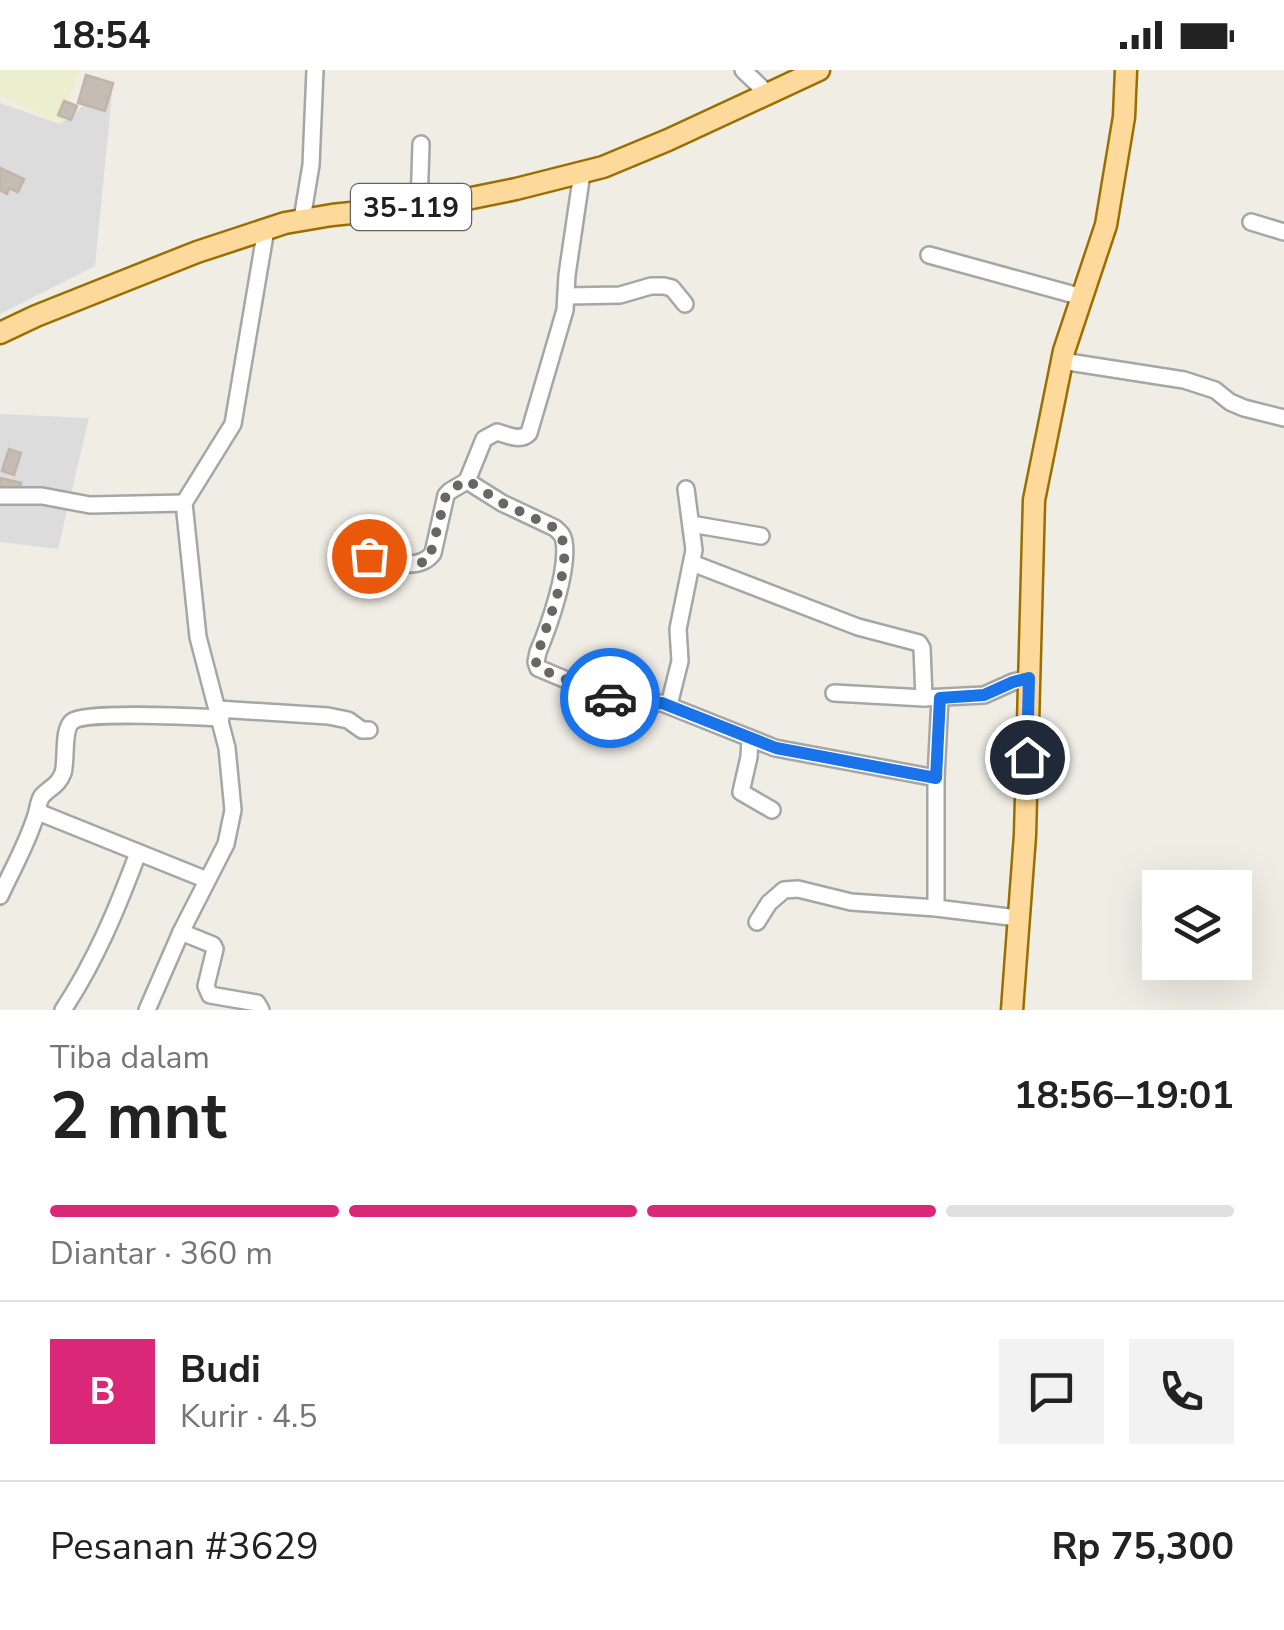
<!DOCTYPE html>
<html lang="id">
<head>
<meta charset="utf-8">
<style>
  :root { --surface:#fff; --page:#f2f2f2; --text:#222; --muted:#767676; --line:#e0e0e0; --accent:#db2777 }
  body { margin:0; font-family:"Nunito Sans",sans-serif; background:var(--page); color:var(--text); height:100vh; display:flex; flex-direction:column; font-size:38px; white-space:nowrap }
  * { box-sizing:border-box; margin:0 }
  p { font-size:32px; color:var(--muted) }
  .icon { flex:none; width:55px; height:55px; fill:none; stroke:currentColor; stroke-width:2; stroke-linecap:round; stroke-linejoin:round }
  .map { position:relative; height:940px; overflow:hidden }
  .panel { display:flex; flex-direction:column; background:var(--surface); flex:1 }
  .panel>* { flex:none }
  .buttons { position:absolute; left:1142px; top:800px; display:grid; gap:20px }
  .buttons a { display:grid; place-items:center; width:110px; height:110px; border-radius:0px; background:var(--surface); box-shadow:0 10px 40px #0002; font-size:50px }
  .pin { position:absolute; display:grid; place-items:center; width:85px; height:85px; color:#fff; margin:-42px; border:5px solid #fff; border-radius:50%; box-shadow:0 2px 10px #0007 }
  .courier { position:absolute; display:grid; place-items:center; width:100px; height:100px; margin:-50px; border:8px solid #1a73e8; border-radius:50%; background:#fff; color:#222; box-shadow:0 2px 12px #0007 }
  .headline em { font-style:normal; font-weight:700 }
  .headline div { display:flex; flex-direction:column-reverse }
  .headline { display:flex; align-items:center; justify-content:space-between; height:170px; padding:0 50px }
  h1 { font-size:65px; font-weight:700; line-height:75px }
  .bar { display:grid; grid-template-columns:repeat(4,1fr); gap:15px 10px; align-content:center; height:120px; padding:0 50px }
  .bar i { height:12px; border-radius:8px; background:var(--line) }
  .bar .selected { background:var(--accent) }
  .bar p { grid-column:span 4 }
  .line { display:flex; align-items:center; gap:25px; padding:0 50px; border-top:2px solid var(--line) }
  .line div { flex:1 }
  .round { display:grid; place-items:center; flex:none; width:105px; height:105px; border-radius:0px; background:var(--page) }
  .status { display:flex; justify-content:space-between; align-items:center; height:70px; padding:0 50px; background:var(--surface); direction:ltr }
  .status svg { height:28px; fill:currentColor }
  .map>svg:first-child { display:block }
  .residential { fill:#dddcdc }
  .farmland { fill:#ebefd0 }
  .building { fill:#c5bcb4; stroke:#c2b4a7; stroke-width:2.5 }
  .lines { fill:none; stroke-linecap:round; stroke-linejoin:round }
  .minor-casing { stroke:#a6a6a6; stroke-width:20 }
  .major-casing { stroke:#9a6f00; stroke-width:25 }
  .minor { stroke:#fff; stroke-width:15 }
  .major { stroke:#fed99c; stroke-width:20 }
  .done { stroke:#686764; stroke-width:10; stroke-dasharray:0 18 }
  .route { stroke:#1a73e8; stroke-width:12 }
  .labels { text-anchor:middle; stroke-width:8; stroke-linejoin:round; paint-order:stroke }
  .shield { fill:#fff; stroke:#626262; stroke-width:2.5 }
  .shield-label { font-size:28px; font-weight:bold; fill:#1f1f1f }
</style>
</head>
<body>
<div class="status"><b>18:54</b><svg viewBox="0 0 49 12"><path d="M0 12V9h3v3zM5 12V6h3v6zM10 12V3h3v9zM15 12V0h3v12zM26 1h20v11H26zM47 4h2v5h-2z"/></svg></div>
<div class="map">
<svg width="1284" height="940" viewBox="0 0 1284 940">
  <rect width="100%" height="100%" fill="#f0ede5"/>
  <g class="residential">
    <path d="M113 13 95 196 0 244V33L60 54Z"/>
    <path d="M0 344 89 348 58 479 0 472Z"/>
  </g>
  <path class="farmland" d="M0 0H79L60 54 0 26Z"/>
  <g class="building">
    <path d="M86 5 113 13 105 41 78 33Z"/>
    <path d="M64 31 77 36 71 50 58 45Z"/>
    <path d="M0 98 24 109 18 122 9 118 7 124 0 120Z"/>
    <path d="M9 379 21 383 14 405 2 401Z"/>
    <path d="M0 408 21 413 18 425 0 421Z"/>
  </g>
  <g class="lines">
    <g class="minor-casing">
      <g id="minor">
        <path d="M743 0 768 24"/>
        <path d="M582 103 567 205 565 240 529 363C521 372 507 365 497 362L484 369 467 411 502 433 555 458C560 463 562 463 564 471 569 500 549 556 538 582L536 592 538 598 614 630 628 633H662L775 678 936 708"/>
        <path d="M419 136 421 74"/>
        <path d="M302 149 311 95 315 0"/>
        <path d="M1251 152 1284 162"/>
        <path d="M929 185 1082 227"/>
        <path d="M567 226 620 225 651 216H664L672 218 685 234"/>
        <path d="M1062 291 1184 310 1215 320 1230 332 1244 338 1284 348"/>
        <path d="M0 426H42L90 435 184 433"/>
        <path d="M691 454 761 466"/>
        <path d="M369 486C388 492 420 502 433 483L446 425 450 421 467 411"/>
        <path d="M692 493 858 557 919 573 922 578 924 628"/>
        <path d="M834 623 924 628 984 625 1013 612 1029 608"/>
        <path d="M669 635 680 591 678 559 694 480 686 419"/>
        <path d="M218 639 328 646 348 650 362 660H369"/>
        <path d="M750 669 749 687 741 722 772 740"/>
        <path d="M38 742 207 810"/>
        <path d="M0 826C12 800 26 776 35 748 38 741 38 731 42 726 50 717 58 716 63 703 67 690 62 658 73 651 86 641 199 647 221 648"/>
        <path d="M936 838V708L940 628"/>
        <path d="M757 852 769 833 784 820 798 819 851 832 936 838 1018 848"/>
        <path d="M63 940C96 890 117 839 138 783"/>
        <path d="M147 940 181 862"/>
        <path d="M261 940 257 933 210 925 206 916 215 879 213 875 181 862 226 774 233 740 227 678 198 567 184 433 233 354 266 159"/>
      </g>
    </g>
    <g class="major-casing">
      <g id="major">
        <path d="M0 263 36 246 197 182 285 153 332 145 447 133 516 119 603 97 668 70 819 0"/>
        <path d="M1012 940 1025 765 1034 430 1064 281 1106 155 1124 47 1126 0"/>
      </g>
    </g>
    <use href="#minor" class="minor"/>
    <use href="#major" class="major"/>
  </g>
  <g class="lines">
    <path class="done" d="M369 486C388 492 411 498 429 490L446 425 450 420 467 410 502 433 555 458C582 483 542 560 536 592L538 598 610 628"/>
    <path class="route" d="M610 628 628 634 662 633 776 678 936 708 940 628 984 625 1013 612 1029 608 1027 687"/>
  </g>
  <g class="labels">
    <rect class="shield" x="351" y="114" width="120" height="46" rx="8"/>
    <g class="shield-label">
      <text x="411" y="147">35-119</text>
    </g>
  </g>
</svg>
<div class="buttons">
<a><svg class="icon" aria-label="layers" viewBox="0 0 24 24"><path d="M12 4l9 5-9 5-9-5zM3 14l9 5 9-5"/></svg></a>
</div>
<div class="pin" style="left:369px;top:486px;background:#ea580c"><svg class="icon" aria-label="bag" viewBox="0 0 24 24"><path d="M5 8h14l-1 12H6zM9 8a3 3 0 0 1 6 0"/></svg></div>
<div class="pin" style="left:1027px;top:687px;background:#1f2937"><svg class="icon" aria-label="home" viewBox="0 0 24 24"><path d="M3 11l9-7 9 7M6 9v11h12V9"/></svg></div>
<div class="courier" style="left:610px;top:628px"><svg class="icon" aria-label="car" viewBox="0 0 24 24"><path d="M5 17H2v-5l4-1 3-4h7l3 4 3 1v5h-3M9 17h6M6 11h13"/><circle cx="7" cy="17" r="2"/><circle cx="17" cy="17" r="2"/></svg></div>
</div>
<section class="panel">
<div class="headline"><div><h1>2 mnt</h1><p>Tiba dalam</p></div><em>18:56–19:01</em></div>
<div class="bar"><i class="selected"></i><i class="selected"></i><i class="selected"></i><i></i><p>Diantar · 360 m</p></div>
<div class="line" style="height:180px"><b class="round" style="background:var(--accent);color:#fff">B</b><div><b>Budi</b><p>Kurir · 4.5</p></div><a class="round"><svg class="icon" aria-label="chat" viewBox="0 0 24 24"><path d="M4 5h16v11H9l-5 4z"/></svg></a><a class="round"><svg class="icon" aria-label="phone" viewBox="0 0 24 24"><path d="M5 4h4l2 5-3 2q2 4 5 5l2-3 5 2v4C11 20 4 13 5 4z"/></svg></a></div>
<div class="line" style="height:130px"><div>Pesanan #3629</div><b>Rp 75,300</b></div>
</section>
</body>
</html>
